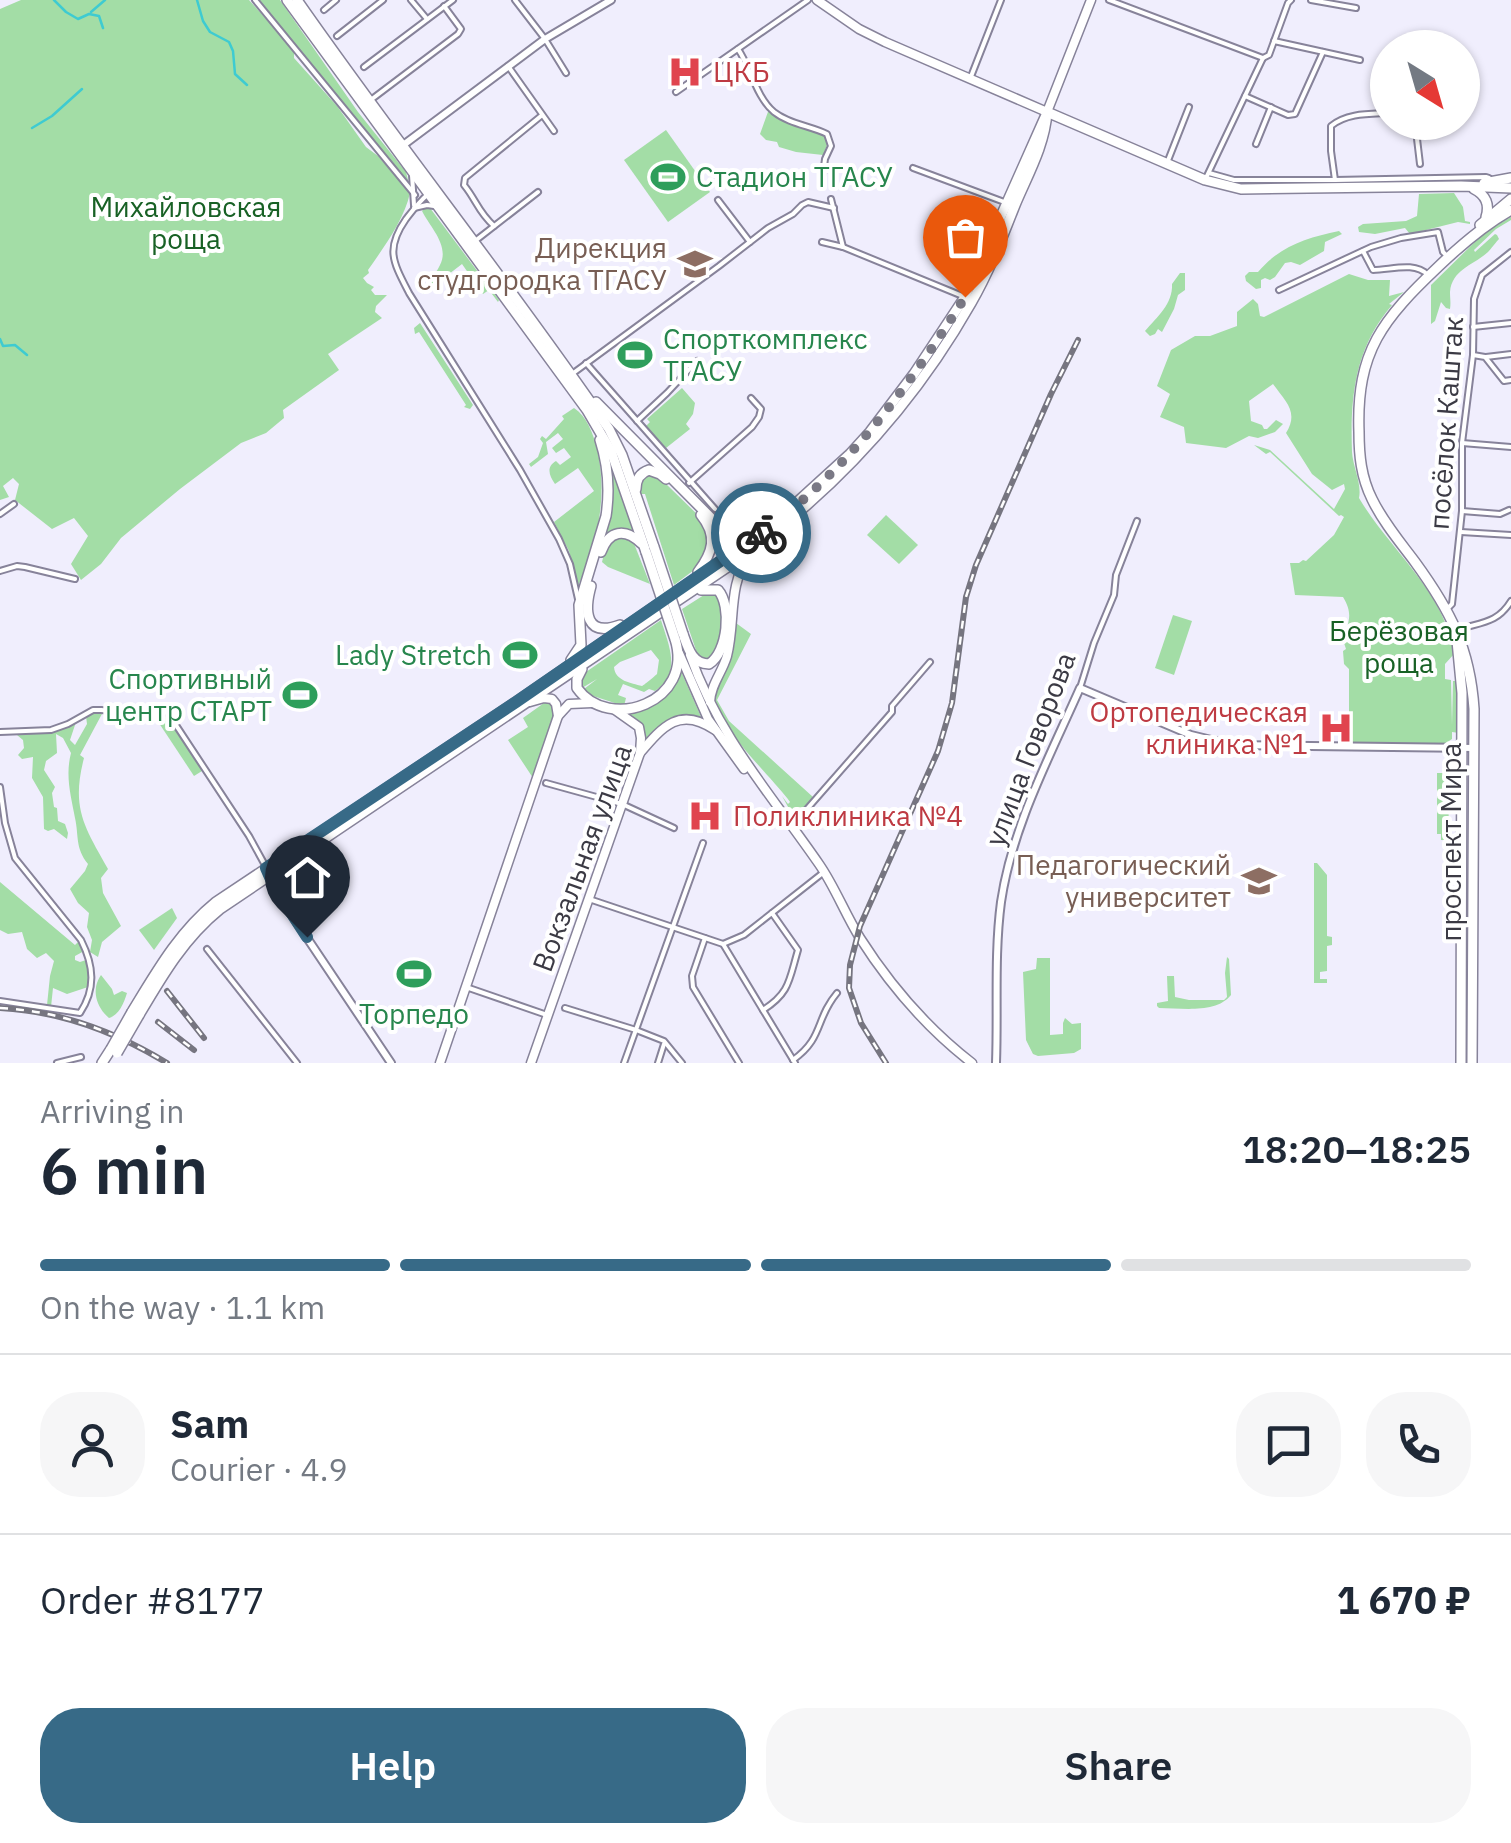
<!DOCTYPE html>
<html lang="en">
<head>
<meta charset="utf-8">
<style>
  :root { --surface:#fff; --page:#f6f6f7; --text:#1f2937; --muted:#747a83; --line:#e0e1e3; --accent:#376a87 }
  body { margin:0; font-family:"IBM Plex Sans",sans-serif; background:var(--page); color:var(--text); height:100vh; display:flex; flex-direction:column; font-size:38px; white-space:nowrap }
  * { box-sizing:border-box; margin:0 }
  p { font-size:32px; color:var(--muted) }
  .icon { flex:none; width:55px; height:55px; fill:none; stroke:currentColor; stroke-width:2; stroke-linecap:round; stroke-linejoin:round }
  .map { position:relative; height:1063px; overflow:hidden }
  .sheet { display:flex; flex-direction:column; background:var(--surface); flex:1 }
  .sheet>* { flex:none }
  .needle { width:65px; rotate:143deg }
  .fabs { position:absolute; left:1370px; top:30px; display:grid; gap:20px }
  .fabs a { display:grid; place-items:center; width:110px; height:110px; border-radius:50%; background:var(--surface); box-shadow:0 2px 8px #0004; font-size:50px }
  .pin { position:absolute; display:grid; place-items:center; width:85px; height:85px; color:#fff; margin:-102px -42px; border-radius:50% 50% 50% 0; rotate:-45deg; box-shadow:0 0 10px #0007 }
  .pin .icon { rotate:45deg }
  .courier { position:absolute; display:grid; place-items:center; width:100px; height:100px; margin:-50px; border:8px solid #376a87; border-radius:50%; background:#fff; color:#222; box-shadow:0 2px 12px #0007 }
  .headline em { font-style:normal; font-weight:600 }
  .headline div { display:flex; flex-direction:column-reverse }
  .headline { display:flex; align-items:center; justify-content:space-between; height:170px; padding:0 40px }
  h1 { font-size:65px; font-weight:600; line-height:75px }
  .bar { display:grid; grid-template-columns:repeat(4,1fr); gap:15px 10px; align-content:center; height:120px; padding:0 40px }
  .bar i { height:12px; border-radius:8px; background:var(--line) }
  .bar .current { background:var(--accent) }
  .bar p { grid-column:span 4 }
  .line { display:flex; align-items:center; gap:25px; padding:0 40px; border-top:2px solid var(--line) }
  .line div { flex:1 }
  .round { display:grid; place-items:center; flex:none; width:105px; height:105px; border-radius:40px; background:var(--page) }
  .button { display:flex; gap:20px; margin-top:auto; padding:20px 40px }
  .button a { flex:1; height:115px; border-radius:40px; background:var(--accent); color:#fff; font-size:40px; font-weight:600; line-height:115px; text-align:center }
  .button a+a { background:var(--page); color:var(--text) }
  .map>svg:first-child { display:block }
  .green { fill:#a3dda6; fill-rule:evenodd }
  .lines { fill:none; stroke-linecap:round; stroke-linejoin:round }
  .stream { stroke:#3ecbd1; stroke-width:2.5 }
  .minor-casing { stroke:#87839a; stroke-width:8 }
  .tertiary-casing { stroke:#87839a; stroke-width:10 }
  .secondary-casing { stroke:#87839a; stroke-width:11 }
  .primary-casing { stroke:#87839a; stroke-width:12 }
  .minor { stroke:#fff; stroke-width:4 }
  .tertiary { stroke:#fff; stroke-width:6 }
  .secondary { stroke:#fff; stroke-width:8 }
  .primary { stroke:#fff; stroke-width:9 }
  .rail-casing { stroke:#767580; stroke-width:6 }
  .rail { stroke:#fff; stroke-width:2.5; stroke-dasharray:8; stroke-linecap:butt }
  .primary-bridge-casing { stroke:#87839a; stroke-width:12; stroke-linecap:butt }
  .primary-bridge { stroke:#fff; stroke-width:9 }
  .done { stroke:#7a7985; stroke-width:10; stroke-dasharray:0 18 }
  .route { stroke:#376a87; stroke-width:12 }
  .labels { text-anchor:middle; stroke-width:8; stroke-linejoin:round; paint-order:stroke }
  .health-label { font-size:28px; fill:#be3a42; stroke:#fff; text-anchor:start }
  .leisure-label { font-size:28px; fill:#27864d; stroke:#fff; text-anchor:start }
  .park-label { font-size:28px; fill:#186125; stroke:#fff }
  .education-label { font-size:28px; fill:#785e54; stroke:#fff; text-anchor:end }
  .street-label { font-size:28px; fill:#3b3a44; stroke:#fff }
</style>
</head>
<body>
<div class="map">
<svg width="1511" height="1063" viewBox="0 0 1511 1063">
  <rect width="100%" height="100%" fill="#f0eefd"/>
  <g class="green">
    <path d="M21 0H249L294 50V58L337 106 366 147 378 156 410 193C404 220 384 247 368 270L369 273 363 278 367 283 374 287 371 290 375 295H387L376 306 375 312 382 318 328 354 339 370 283 410 284 418 266 433 241 443 180 489 121 538 101 564 81 580 71 564 88 536 74 518 52 529 15 500 19 484 13 478 3 486 9 497 0 500V9Z"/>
    <path d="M259 0H280L358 112 406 172 409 184Z"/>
    <path d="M769 109 793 124 826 136 829 140 823 155 796 152 779 147 777 142 766 140 760 134Z"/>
    <path d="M666 130 710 192 668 222 624 160Z"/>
    <path d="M1454 193 1463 207 1465 221 1470 222V224L1458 222 1410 234 1405 228 1375 234 1359 232 1358 227 1363 224 1406 221 1417 216 1419 194Z"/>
    <path d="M425 208H430L499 300 498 302 489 290 483 294 462 264 423 294C426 282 435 276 440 265 450 246 430 227 422 211Z"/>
    <path d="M1511 217V220L1496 229 1474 250 1475 252 1495 234 1497 235 1499 239C1497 241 1490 250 1488 252 1474 265 1452 269 1450 292 1450 298 1451 303 1450 309L1446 308 1441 302 1435 321 1431 324V285L1484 233Z"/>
    <path d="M1339 231 1342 234 1325 242 1324 251 1300 265 1291 262 1285 263 1275 277 1270 280 1265 278 1261 280V288L1256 289 1246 281 1245 276 1249 272H1258C1280 246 1306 238 1339 231Z"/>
    <path d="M1180 273H1185V290L1178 295 1174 309 1162 332 1158 329 1155 334 1150 336 1145 331C1157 317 1173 304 1172 284Z"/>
    <path d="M1349 274 1368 280H1390L1389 296 1404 292 1389 304 1392 305C1355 348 1350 396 1352 452 1353 467 1362 484 1359 498 1389 549 1446 593 1454 654L1445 664V679L1451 680 1452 725 1453 681H1459V733L1452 732V739L1446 743 1349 744V669L1344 664 1343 651 1346 649 1343 640C1348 623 1354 615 1343 597L1295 595 1290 563H1299L1303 560 1306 561 1334 535 1344 517 1341 515 1339 516 1270 452 1266 454 1254 445 1270 450 1334 509 1345 489 1344 484 1332 490 1312 474 1286 433C1299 412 1286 402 1273 384L1249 401 1251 421 1262 425 1264 429H1267L1276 420 1283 424 1275 432 1258 438 1249 436 1226 448 1186 443 1184 427 1160 417 1170 394 1157 386 1171 350 1195 336H1210L1237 326V312L1253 299 1258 304 1260 316 1264 317Z"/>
    <path d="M420 323 473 405 470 409 464 407 466 405 419 332 415 334 414 328Z"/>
    <path d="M682 388 695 403 693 414 686 424 690 429 666 448 646 426 650 422 647 419Z"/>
    <path d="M574 408C587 416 593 434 597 448 608 496 598 542 578 586L569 551 554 522 594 491 578 468 555 484C549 475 546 467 556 461L560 465 571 457 564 448 556 453 552 448 563 439 558 433 546 442 548 454 531 467 529 464 538 457 543 443 540 439 542 436 546 439 564 419 562 416Z"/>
    <path d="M610 461 636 533 619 529 604 539 612 499Z"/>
    <path d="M650 474 664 482 701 518 704 523 710 549 698 567 674 585 645 494H641L639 488 643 478Z"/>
    <path d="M886 515 918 545 899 564 867 535Z"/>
    <path d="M620 535 633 541 650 584 608 567 602 562 606 546Z"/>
    <path d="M714 594C731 611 720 640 713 660H703L698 656 682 609 704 595Z"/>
    <path d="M1173 615 1192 621 1174 675 1155 668Z"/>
    <path d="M661 620C669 646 682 673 655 691L649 689 644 692 623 684 618 695 626 698 624 706 590 695 584 689 597 679 582 688 581 680 586 672ZM651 650 659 660 657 674C655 676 643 686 642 686 631 683 615 681 614 667L620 662Z"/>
    <path d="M736 623 751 634 717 700 729 721 813 797 796 816 792 814 782 796 788 804 790 802C774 779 709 720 715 691 718 681 725 672 730 662 735 651 735 636 736 623Z"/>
    <path d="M680 669 702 719 688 716 643 746 644 739 622 712C651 714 668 694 680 669Z"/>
    <path d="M544 703H550L555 713 533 778 508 740 528 727 523 718Z"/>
    <path d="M103 712 80 755 84 758C71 808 84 826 108 869L101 878 103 893 121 926 102 942 98 957 90 952 92 940 87 927 89 913 78 903 70 889 85 871 88 864C75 848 79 836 75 818 71 796 65 776 71 753L63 738 56 734 57 753 46 761 44 770 55 787 52 793 54 807 57 808 58 821 65 824 68 833 67 839 54 829 48 831 44 829 43 797 32 778 33 757 22 759 18 755 24 748 23 740 17 735 51 732 76 722 70 740 75 745 87 724 86 716 94 713Z"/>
    <path d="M165 714 202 768V771L194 776 155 717Z"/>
    <path d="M1437 773H1448L1449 840H1441V834H1437Z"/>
    <path d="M1314 863H1317L1327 875V936L1332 937V945L1327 946V971L1320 972V979H1327V983H1314Z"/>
    <path d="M0 882 75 945 79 941 86 950 75 956V960L80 962 86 960 91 986 67 994 53 988 51 1007 47 1005 50 976 54 961 46 953 37 958 27 949 22 932 8 934 0 930Z"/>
    <path d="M172 908 177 918 154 950 139 930Z"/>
    <path d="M1227 957 1229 959 1231 995C1216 1014 1182 1008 1159 1008L1157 1006V1003L1168 1001 1167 976H1174L1175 997 1189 1000H1224L1227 997 1225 973Z"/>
    <path d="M1037 958H1050V1035L1063 1034V1023L1065 1018 1072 1024 1081 1023V1049L1074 1053 1038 1056 1033 1054 1026 1040 1023 972 1036 969Z"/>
    <path d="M101 975 112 989 114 995 122 991 127 993C124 1003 119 1015 109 1018 96 1007 91 989 101 975Z"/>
  </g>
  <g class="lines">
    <g class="stream">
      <path d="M54 0 66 12 78 19 89 14 99 16 103 28"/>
      <path d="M197 0 203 21 210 32 229 42 233 51 235 74 247 85"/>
      <path d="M91 12 105 0"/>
      <path d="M32 128 52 116 82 89"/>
      <path d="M0 339 3 346 15 345 27 355"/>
    </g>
    <g class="minor-casing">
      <g id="minor">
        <path d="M255 0 415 195"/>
        <path d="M411 0 427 19"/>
        <path d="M515 0 545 39 566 73"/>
        <path d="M1109 0 1263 58"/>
        <path d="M1311 0 1356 8"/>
        <path d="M324 10 336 0"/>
        <path d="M337 36 383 0"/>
        <path d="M1274 41 1360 60"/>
        <path d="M738 49C751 68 756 97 774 112 789 124 811 126 827 134L831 146 825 159 823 174"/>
        <path d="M508 66 554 131"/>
        <path d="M364 67 453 0"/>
        <path d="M970 79 1001 0"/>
        <path d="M676 92 808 0"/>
        <path d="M1245 96 1288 115 1295 114 1323 52"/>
        <path d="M372 99 458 34 461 29 444 6"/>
        <path d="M1415 122 1420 164"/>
        <path d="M1256 144 1271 107"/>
        <path d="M1167 163 1189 107"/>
        <path d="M913 168 1007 203"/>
        <path d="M1209 173 1234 180H1335L1486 177 1489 178"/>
        <path d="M412 175 414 205"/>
        <path d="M1205 180 1263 58 1269 55 1288 3 1291 0"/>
        <path d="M1335 180 1331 151V126C1347 113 1369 114 1388 113"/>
        <path d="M427 195C419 202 413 210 406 219 385 249 393 262 409 293L520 470 559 539 570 564 578 599"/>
        <path d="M831 199 843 247"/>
        <path d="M718 200 750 242"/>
        <path d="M414 208 427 205 434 206"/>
        <path d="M494 226C478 212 477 201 464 185L465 178 541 116"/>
        <path d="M475 241 538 192"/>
        <path d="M822 242 843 247 965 297"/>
        <path d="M1363 251 1373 270C1391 270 1414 261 1428 275"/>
        <path d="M1279 290 1371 247 1401 238 1438 232 1443 252 1448 257"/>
        <path d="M1473 327 1511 323"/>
        <path d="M1473 355 1485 357 1504 381 1511 380"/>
        <path d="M1486 357 1511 354"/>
        <path d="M586 363 715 509"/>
        <path d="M572 374 719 266 768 228 793 214 802 205 808 202 834 208"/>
        <path d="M637 421 667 393 697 361"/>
        <path d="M1462 443 1511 447"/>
        <path d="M689 483 752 427 759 417 761 409 751 398"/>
        <path d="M1462 511 1500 514 1509 510"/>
        <path d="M0 514 14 504"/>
        <path d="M1461 532 1511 535"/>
        <path d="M0 571 17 566 25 567 75 579"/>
        <path d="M1448 608 1452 604 1462 511V443L1473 355 1474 299 1482 275 1511 252"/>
        <path d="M1457 630C1480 622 1497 624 1511 601"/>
        <path d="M1080 688 1094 643 1114 595 1116 575 1137 521"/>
        <path d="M0 732 51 730 68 724 93 710H101L134 713 147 718 162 711 168 713 249 836 266 867"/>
        <path d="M546 783 622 804 674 828"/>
        <path d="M0 787 5 823 15 858 81 940C94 966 96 989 80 1013L0 1001"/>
        <path d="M793 825 892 712V706L930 662"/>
        <path d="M589 899 723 944 795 1063"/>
        <path d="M705 938 692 976 693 987 739 1063"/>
        <path d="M723 944 744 935 824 872"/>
        <path d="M207 949 297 1063"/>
        <path d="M466 987 547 1015"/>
        <path d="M565 1008 636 1030 664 1041 682 1063"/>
        <path d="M763 1010C790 993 789 980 798 950L772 913"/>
        <path d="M793 1060C824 1038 815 1019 837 993"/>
        <path d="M57 1063 81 1057"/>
        <path d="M624 1063 703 843"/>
        <path d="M658 1063 664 1044"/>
      </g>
    </g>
    <g class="tertiary-casing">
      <g id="tertiary">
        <path d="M402 146 545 39 611 0"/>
        <path d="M270 876 289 911 391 1063"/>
        <path d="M996 1063C998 1010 994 955 1001 902 1012 827 1050 756 1080 688L1191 735 1232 745 1474 748"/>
      </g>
    </g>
    <g class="secondary-casing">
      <g id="secondary">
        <path d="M817 0 859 29 885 42 1047 112 1091 0"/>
        <path d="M679 653 708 719 744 769"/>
        <path d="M690 655C719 737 770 793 819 864 835 887 845 914 860 938 890 985 928 1029 972 1063"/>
        <path d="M530 702 544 698 552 699 556 704 558 716"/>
        <path d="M710 702C711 684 722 673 727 656 736 621 727 585 750 554"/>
        <path d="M615 710 639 727 641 738 640 753"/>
        <path d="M440 1063 558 716 569 704 592 703"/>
        <path d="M531 1063 640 753C663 726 680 706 715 730"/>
      </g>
    </g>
    <g class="primary-casing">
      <g id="primary">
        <path d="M287 0 587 410 611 451 646 552"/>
        <path d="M297 0C398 145 509 283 609 429L622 455 654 547"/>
        <path d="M1047 112 1205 180 1241 189 1461 186 1511 188"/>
        <path d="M1484 183 1511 178"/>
        <path d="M1474 189C1486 195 1490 205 1486 217"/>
        <path d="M1480 225 1511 199"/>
        <path d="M596 402 718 525 738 535 756 531"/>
        <path d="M636 489C636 479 640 473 649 470L660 474 666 479"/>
        <path d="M601 552C609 530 625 528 641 543"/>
        <path d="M698 572C713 552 718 536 701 515"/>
        <path d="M591 586C584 611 585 638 620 625"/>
        <path d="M683 634C688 648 692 664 709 664 728 652 732 606 718 590H701"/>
        <path d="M1457 641 1462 693 1461 1063"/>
        <path d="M571 660 581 645 579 605 606 516C610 490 608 465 600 440"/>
        <path d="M582 669 577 679V688C609 733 695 702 675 639"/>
        <path d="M132 1012C157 971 179 932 216 902L516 702 727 557 772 525 850 454 870 432 914 374 965 297 1046 115"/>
        <path d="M139 1015C162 976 184 938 220 909L732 564C830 495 912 407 971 303 989 272 1002 238 1015 205 1027 176 1045 145 1047 112"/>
        <path d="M102 1063 111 1049"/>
        <path d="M1472 1063 1474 709C1470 648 1450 610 1415 562 1400 542 1383 522 1372 499 1361 477 1359 455 1359 432 1356 351 1383 319 1439 266 1461 245 1484 225 1511 210"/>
      </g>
    </g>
    <use href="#minor" class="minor"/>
    <use href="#tertiary" class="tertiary"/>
    <use href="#secondary" class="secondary"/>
    <use href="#primary" class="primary"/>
    <g class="rail-casing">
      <g id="rail">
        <path d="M167 991 204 1038"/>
        <path d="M0 1008C61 1011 116 1032 167 1063"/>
        <path d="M158 1022 194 1050"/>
        <path d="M886 1063 861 1023 849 988 850 965 860 926 938 751 952 703 966 597 976 565 1051 394 1078 340"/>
      </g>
    </g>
    <use href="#rail" class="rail"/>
    <g class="primary-bridge-casing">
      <g id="primary-bridge">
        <path d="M654 547 683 634"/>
        <path d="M646 552 675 639"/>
        <path d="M111 1049 132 1012"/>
        <path d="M117 1053 139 1015"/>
      </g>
    </g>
    <use href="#primary-bridge" class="primary-bridge"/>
  </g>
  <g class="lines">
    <path class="done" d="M761 533C846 473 911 384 965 297"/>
    <path class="route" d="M307 937 274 886 266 868 516 702 761 533"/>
  </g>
  <defs>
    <g id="hospital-bare" transform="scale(2.7)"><path d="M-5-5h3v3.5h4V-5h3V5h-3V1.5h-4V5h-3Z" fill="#e0444e" stroke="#fff" stroke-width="2.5" paint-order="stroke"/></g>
    <g id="stadium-bare" transform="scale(2.7)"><path d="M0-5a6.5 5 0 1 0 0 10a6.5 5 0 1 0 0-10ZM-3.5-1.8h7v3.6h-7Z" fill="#2e9e5b" stroke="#fff" stroke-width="2.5" paint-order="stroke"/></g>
    <g id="university-bare" transform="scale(2.7)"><path d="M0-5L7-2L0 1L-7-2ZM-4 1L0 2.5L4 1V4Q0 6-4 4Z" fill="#8d6e63" stroke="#fff" stroke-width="2.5" paint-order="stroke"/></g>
  </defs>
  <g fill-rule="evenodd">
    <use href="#hospital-bare" x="685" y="72"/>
    <use href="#stadium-bare" x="668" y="177"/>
    <use href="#university-bare" x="695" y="264"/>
    <use href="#stadium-bare" x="635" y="355"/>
    <use href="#stadium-bare" x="520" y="655"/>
    <use href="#stadium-bare" x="300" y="695"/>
    <use href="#hospital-bare" x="1336" y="728"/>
    <use href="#hospital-bare" x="705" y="816"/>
    <use href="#university-bare" x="1259" y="881"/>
    <use href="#stadium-bare" x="414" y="974"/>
  </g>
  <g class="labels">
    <g class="health-label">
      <text x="713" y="82">ЦКБ</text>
      <text x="1308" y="722" text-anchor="end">Ортопедическая<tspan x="1308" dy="32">клиника №1</tspan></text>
      <text x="733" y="826">Поликлиника №4</text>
    </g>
    <g class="leisure-label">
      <text x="696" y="187">Стадион ТГАСУ</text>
      <text x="663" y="349">Спорткомплекс<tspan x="663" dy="32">ТГАСУ</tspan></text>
      <text x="492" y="665" text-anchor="end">Lady Stretch</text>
      <text x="272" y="689" text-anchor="end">Спортивный<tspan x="272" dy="32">центр СТАРТ</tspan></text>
      <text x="414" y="1024" text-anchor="middle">Торпедо</text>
    </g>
    <g class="park-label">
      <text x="186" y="217">Михайловская<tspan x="186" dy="32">роща</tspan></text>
      <text x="1399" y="641">Берёзовая<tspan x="1399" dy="32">роща</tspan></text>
    </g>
    <g class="education-label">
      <text x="667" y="258">Дирекция<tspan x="667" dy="32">студгородка ТГАСУ</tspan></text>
      <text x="1231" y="875">Педагогический<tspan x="1231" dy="32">университет</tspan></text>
    </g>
    <g class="street-label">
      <text transform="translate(1446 423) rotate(-86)" y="10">посёлок Каштак</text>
      <text transform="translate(1030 749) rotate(-69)" y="10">улица Говорова</text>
      <text transform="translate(1451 842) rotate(-90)" y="10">проспект Мира</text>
      <text transform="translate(582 858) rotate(-70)" y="10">Вокзальная улица</text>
    </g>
  </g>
</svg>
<div class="fabs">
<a><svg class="needle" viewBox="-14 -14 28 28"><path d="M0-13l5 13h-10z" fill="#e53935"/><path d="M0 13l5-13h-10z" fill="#747a83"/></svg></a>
</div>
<div class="pin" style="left:965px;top:297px;background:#ea580c"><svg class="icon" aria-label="bag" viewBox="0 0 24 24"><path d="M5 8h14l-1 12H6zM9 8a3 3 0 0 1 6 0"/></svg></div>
<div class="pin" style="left:307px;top:937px;background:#1f2937"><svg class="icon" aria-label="home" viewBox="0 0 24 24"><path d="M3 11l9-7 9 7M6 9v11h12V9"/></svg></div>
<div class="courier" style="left:761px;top:533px"><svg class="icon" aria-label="bike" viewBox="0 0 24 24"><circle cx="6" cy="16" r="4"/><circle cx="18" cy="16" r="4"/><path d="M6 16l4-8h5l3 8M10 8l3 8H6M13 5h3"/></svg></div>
</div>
<section class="sheet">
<div class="headline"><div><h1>6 min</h1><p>Arriving in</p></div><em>18:20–18:25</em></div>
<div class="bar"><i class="current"></i><i class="current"></i><i class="current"></i><i></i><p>On the way · 1.1 km</p></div>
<div class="line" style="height:180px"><a class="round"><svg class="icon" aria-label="person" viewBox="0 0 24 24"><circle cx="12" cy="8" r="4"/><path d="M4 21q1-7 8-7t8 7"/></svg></a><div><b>Sam</b><p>Courier · 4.9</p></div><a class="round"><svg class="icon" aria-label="chat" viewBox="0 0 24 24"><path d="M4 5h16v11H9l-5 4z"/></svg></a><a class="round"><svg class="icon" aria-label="phone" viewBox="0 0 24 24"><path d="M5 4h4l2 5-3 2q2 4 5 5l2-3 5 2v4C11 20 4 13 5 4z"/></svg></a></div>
<div class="line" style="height:130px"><div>Order #8177</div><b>1 670 ₽</b></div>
<div class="button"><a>Help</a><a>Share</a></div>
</section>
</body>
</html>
